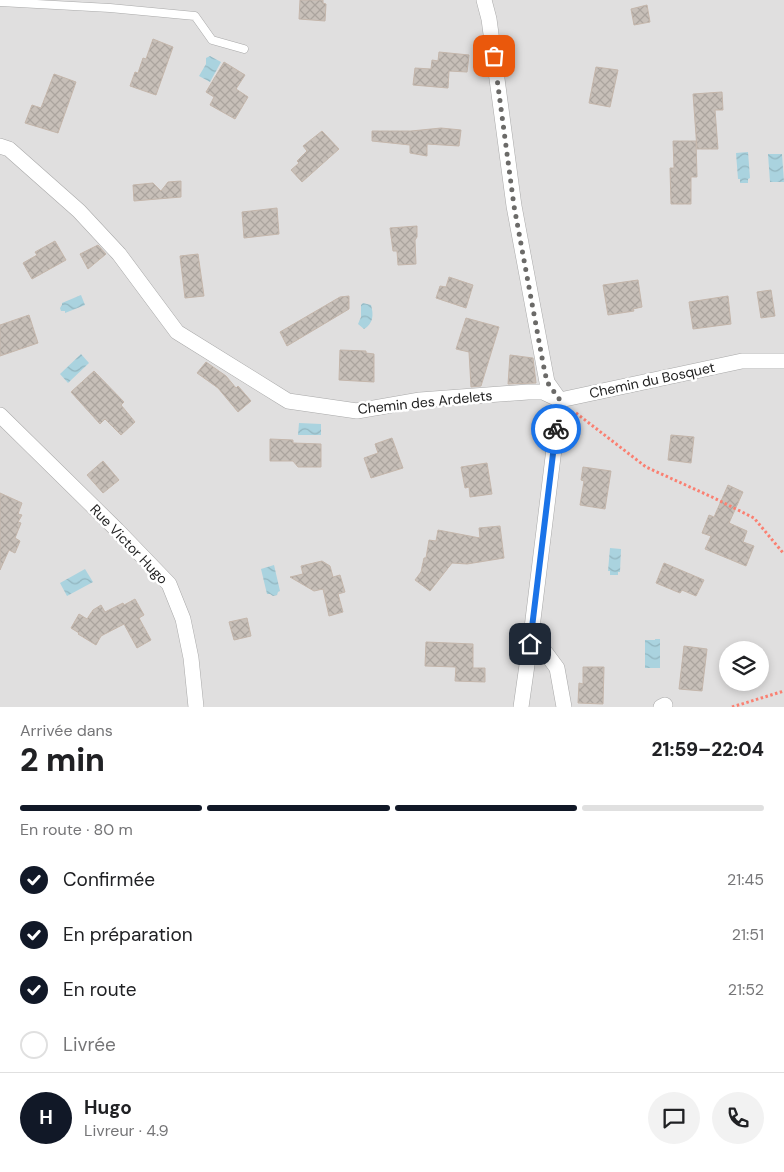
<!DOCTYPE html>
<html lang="fr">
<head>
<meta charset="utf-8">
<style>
  :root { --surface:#fff; --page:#f2f2f2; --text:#202124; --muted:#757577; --line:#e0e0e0; --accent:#111827 }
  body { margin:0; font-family:"DM Sans",sans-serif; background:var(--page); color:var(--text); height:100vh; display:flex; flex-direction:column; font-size:19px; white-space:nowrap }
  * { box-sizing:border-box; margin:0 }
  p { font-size:16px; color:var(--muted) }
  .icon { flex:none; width:28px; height:28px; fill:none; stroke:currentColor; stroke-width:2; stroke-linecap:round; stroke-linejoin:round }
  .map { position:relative; height:707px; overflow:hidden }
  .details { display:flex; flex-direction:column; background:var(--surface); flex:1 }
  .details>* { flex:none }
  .fabs { position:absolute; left:719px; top:641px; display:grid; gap:10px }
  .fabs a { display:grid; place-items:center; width:50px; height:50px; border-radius:50%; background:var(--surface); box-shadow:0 2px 8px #0003; font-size:25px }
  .pin { position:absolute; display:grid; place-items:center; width:42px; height:42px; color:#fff; margin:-21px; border-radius:10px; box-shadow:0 2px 8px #0006 }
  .courier { position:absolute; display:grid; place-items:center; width:50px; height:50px; margin:-25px; border:4px solid #1a73e8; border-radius:50%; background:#fff; color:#222; box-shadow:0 1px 6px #0007 }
  .overview em { font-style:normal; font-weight:800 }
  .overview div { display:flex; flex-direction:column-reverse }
  .overview { display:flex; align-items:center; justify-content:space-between; height:85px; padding:0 20px }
  h1 { font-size:32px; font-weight:800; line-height:38px }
  .bar { display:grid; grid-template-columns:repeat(4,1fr); gap:8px 5px; align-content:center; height:60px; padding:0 20px }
  .bar i { height:6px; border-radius:4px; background:var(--line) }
  .bar .active { background:var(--accent) }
  .bar p { grid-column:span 4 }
  .line { display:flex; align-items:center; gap:12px; padding:0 20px; border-top:1px solid var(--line) }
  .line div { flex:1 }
  .round { display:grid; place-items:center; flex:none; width:52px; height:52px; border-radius:26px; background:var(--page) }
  ol { padding:0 20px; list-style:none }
  li { display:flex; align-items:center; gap:15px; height:55px }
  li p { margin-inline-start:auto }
  li .icon { padding:5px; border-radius:50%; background:var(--accent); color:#fff; stroke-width:4 }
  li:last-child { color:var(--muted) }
  li i { width:28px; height:28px; border:2px solid var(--line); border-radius:50% }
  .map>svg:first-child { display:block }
  .residential { fill:#e0dfdf; fill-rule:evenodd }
  .water { fill:url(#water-waves) }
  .building { fill:url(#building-cross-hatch); stroke:#c4b6ab }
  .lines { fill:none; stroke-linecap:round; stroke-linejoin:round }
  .service-casing { stroke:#a9a9a9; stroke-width:9 }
  .minor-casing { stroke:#a9a9a9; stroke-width:16 }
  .path { stroke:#fa8072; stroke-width:3; stroke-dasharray:2.5 2.5; stroke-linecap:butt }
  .service { stroke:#fff; stroke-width:8 }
  .minor { stroke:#fff; stroke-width:15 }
  .done { stroke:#6b6a68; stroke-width:5; stroke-dasharray:0 9 }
  .route { stroke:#1a73e8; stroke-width:6 }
  .labels { text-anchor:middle; stroke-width:5; stroke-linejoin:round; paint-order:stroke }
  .street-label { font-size:14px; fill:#222; stroke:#fff }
</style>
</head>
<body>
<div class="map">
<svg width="784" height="707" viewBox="0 0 784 707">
  <defs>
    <pattern id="water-waves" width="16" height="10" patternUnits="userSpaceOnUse" patternTransform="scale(1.25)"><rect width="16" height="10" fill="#aad3df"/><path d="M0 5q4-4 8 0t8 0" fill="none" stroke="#92b5bf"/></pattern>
    <pattern id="building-cross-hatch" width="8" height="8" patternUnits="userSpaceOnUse" patternTransform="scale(1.25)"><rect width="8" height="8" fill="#c7bfb8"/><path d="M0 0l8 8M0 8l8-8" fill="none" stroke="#aba49e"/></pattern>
  </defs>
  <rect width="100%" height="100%" fill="#f2efe9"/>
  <path class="residential" d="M0 0H784V707H0ZM728 650H760V682H728Z"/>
  <g class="water">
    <path d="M210 56 221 62 210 82 199 76 206 64V58Z"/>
    <path d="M748 152 750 178 748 179V183H740V179H738L736 153Z"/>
    <path d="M768 154H782L784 182H770Z"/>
    <path d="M81 295 85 305 65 313V311H61L60 308 62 305V303Z"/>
    <path d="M363 303 371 305C374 315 373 324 364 329L358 324 361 317V305Z"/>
    <path d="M81 354 89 363 68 383 60 374Z"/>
    <path d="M299 423 321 424V435H298Z"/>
    <path d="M610 548 621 549 620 572H618V575H610V571H608Z"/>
    <path d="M274 565 280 591 278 592 277 595 273 596 270 594H267L261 569Z"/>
    <path d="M85 569 93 582 67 596 60 583Z"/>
    <path d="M655 639H660V668H645V640H655Z"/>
  </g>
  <g class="building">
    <path d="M300 0H323V3L326 4 325 21 299 19Z"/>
    <path d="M647 5 650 22 634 25 631 9Z"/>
    <path d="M153 39 173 47 156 95 130 86 135 72 138 73 143 58 146 59Z"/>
    <path d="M439 52 469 55 467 72 449 71 448 88 413 85 415 68 431 69 432 60 438 61Z"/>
    <path d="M224 62 245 75 236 89 248 97 235 119 210 105 214 97 206 92Z"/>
    <path d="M596 67 618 70 610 107 589 103Z"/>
    <path d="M54 74 76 82 58 133 25 123 32 105 41 108Z"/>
    <path d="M722 92 723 110H715L718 149H697L693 94Z"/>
    <path d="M441 128 461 130 459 146 427 144V156L410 153V145L372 141V131H411Z"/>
    <path d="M322 131 339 149 302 182 291 170 299 163 297 161 307 151 303 146Z"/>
    <path d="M673 141H696L697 177H691V204H671L670 168H674Z"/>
    <path d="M181 181V197L134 201 133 185 153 183 161 191 168 182Z"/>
    <path d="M277 208 279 234 244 238 242 212Z"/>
    <path d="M417 226V237L415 240 416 264 398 265 397 251H393L390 228Z"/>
    <path d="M55 241 66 260 32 279 23 263 37 255 35 252Z"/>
    <path d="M98 245 106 254 88 269 80 254Z"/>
    <path d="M198 254 204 296 185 298 180 256Z"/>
    <path d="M449 277 473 285 466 308 436 298 440 286 446 287Z"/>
    <path d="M638 280 642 307 633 309 634 311 608 315 603 285Z"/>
    <path d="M771 290 775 316 761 318 757 292Z"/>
    <path d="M349 296V309L287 346 280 332 340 297Z"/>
    <path d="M728 296 731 324 693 329 689 302Z"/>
    <path d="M29 315 38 343 0 356V325Z"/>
    <path d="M466 318 499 327 481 386 471 387 469 352 456 349Z"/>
    <path d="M340 350 366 351V353L374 354V382L339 380Z"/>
    <path d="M510 355 533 358 536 383 508 384Z"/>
    <path d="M206 362 226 376 236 388 238 386 251 401 238 412 218 388 197 373Z"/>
    <path d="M94 371 124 402 121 405 135 422 121 435 105 419 100 424 71 392Z"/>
    <path d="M671 435 694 437 691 463 668 460Z"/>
    <path d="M392 438 403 468 371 478 364 458 378 453 375 444Z"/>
    <path d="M270 439 293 440V443L321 444V467H298L293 461H270Z"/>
    <path d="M103 461 119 480 103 493 87 475Z"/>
    <path d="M487 463 492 494 470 497 469 487 465 488 461 467Z"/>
    <path d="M583 467 611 471 605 509 580 505 584 481 581 480Z"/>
    <path d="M728 485 743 492 729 523 747 531 743 542 754 546 746 566 705 549 711 536 702 533 709 515 714 517Z"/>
    <path d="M0 493 22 503 18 514 22 515 18 522 21 523 15 538 20 541 15 553 9 550 0 570Z"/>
    <path d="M500 526 504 558 467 564 452 563 430 591 415 580 421 572 424 558H426L429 540 436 541 438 530 480 538 479 528Z"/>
    <path d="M322 561 330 566 333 577 340 575 345 592 338 594 343 612 329 616 323 589 314 591 290 577 303 574 301 566Z"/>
    <path d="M664 563 704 580 696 596 682 590 680 593 656 583Z"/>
    <path d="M135 599 144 615 139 618 151 640 137 648 124 624 101 636 96 645 78 634 79 633 71 628 79 614 87 619 93 610 101 605 105 612 123 603 124 605Z"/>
    <path d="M247 618 251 636 234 640 229 622Z"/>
    <path d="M426 642 473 644V668H485V682L455 681 456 667 425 666Z"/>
    <path d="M684 646 707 649 702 691 679 689Z"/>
    <path d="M583 667H604L603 704 578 703 579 683 583 684Z"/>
  </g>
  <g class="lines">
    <g class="service-casing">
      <path id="service" d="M0 2 110 8 195 16 212 40 244 49"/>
    </g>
    <g class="minor-casing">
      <g id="minor">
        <path d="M484 0 489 19 514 206 547 382 559 399"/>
        <path d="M0 146 9 149 79 211 119 254 177 332 288 401 357 411 420 400 528 392H543L560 400"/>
        <path d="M0 415 117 530 169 584 183 619 191 658 196 707"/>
        <path d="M531 633 557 668 564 707"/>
        <path d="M521 707 530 644 560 400 742 361H784"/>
        <path d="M661 707 665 705"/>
      </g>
    </g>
    <g class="path">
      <path d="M576 413 646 467 712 497 754 518 784 554"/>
      <path d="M732 707 784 691"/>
    </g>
    <use href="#service" class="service"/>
    <use href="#minor" class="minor"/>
  </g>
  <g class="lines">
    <path class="done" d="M494 56 514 206 543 363 547 382 560 400 556 429"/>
    <path class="route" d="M530 644 556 429"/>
  </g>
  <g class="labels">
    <g class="street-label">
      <text transform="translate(652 380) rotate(-12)" y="5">Chemin du Bosquet</text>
      <text transform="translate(425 402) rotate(-6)" y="5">Chemin des Ardelets</text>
      <text transform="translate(129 544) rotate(46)" y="5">Rue Victor Hugo</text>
    </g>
  </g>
</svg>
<div class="fabs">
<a><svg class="icon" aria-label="layers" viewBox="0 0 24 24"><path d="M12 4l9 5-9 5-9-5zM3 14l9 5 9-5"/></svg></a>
</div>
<div class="pin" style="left:494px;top:56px;background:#ea580c"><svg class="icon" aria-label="bag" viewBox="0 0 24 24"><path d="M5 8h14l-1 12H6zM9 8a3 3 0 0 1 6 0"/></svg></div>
<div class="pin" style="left:530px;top:644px;background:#1f2937"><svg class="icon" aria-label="home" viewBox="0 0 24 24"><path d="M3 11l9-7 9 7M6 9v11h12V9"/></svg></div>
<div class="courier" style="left:556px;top:429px"><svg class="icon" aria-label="bike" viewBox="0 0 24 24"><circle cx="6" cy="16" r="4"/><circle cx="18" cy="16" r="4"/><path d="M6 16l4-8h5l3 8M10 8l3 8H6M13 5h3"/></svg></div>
</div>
<section class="details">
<div class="overview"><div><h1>2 min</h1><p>Arrivée dans</p></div><em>21:59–22:04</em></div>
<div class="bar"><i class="active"></i><i class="active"></i><i class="active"></i><i></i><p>En route · 80 m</p></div>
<ol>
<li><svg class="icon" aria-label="check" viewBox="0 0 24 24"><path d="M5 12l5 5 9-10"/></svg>Confirmée<p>21:45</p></li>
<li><svg class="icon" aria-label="check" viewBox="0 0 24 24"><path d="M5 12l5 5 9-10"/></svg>En préparation<p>21:51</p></li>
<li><svg class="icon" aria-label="check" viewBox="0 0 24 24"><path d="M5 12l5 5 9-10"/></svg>En route<p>21:52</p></li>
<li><i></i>Livrée</li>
</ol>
<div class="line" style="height:90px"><b class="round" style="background:var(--accent);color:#fff">H</b><div><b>Hugo</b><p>Livreur · 4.9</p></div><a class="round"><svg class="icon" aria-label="chat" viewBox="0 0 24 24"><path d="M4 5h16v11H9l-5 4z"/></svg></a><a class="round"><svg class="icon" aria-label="phone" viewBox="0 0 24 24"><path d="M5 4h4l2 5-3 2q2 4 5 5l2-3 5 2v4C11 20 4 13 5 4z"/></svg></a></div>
</section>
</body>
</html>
